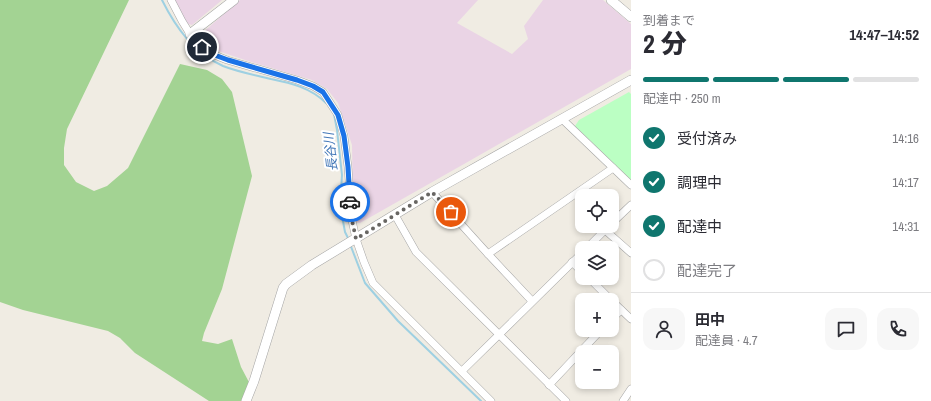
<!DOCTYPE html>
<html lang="ja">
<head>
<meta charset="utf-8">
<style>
  :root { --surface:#fff; --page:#f7f7f7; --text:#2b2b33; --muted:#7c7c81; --line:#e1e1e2; --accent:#0f766e }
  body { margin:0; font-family:"Archivo Narrow","Noto Sans JP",sans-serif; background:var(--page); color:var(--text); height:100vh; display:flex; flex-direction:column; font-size:15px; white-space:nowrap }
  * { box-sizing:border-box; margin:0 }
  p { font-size:13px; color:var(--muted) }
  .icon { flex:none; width:22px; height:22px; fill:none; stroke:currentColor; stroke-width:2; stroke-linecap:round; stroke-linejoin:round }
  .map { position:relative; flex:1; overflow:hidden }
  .details { display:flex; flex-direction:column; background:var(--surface); width:300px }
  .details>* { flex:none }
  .fabs { position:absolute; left:575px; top:189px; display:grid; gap:8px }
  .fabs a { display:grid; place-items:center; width:44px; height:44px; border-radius:8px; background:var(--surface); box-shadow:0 2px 6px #0003; font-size:20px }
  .pin { position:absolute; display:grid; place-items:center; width:34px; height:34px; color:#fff; margin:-17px; border:2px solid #fff; border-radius:50%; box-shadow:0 1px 4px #0007 }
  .courier { position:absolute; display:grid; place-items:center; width:40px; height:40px; margin:-20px; border:3px solid #1a73e8; border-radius:50%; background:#fff; color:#222; box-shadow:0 1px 5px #0007 }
  .overview em { font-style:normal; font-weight:800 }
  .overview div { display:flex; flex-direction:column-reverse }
  .overview { display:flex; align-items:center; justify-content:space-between; height:68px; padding:0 12px }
  h1 { font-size:26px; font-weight:800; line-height:30px }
  .bar { display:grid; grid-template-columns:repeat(4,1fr); gap:6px 4px; align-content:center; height:48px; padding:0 12px }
  .bar i { height:5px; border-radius:3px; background:var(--line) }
  .bar .active { background:var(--accent) }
  .bar p { grid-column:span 4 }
  .line { display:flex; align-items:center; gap:10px; padding:0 12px; border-top:1px solid var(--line) }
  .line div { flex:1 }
  .round { display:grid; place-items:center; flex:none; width:42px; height:42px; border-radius:12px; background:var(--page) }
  ol { padding:0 12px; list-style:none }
  li { display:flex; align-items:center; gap:12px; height:44px }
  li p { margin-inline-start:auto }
  li .icon { padding:4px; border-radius:50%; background:var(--accent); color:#fff; stroke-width:4 }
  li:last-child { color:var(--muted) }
  li i { width:22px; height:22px; border:2px solid var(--line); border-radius:50% }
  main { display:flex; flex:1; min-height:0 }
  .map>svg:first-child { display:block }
  .industrial { fill:#ead4e5 }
  .forest { fill:#a3d393 }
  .park { fill:#bbffc3 }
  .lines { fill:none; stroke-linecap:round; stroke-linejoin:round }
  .stream { stroke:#9ed0e2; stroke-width:2 }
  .minor-casing { stroke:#a5a5a5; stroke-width:8 }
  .tertiary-casing { stroke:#a5a5a5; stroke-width:10 }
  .minor { stroke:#fff; stroke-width:7 }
  .tertiary { stroke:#fff; stroke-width:9 }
  .done { stroke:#686663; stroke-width:4; stroke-dasharray:0 7.2 }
  .route { stroke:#1a73e8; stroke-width:5 }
  .labels { text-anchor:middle; stroke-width:4; stroke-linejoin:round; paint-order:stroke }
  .water-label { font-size:13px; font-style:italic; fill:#4176b7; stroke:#fff }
</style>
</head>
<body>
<main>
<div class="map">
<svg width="631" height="401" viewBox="0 0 631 401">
  <rect width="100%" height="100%" fill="#f0ece3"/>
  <g class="industrial">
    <path d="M174 0H222L192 25 185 23Z"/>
    <path d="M240 0H478L457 23 512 54 528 39 524 26 543 0H603L631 24V69L464 164 360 223 355 222 353 212 352 145 338 103 327 89 312 80 248 61 218 51 200 39 201 34Z"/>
  </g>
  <path class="forest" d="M0 0H129L67 129 64 148V165L76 182 94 191 107 186 128 168 180 64 207 70 222 79 232 92 252 176 222 289 204 333 202 341 218 344 232 339 241 367 251 386 242 401H209L135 353 120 338 108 331 23 310 0 302Z"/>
  <path class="park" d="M629 92 631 94V180L575 126 579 120Z"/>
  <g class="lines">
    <g class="stream">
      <path d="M162 0C176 28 194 53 223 66 238 72 255 75 271 79 291 83 311 88 326 103"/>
      <path d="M334 114 337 130 342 175 340 205 345 232 349 240"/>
      <path d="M350 244 365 283 398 321 481 401"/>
    </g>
    <g class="minor-casing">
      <g id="minor">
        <path d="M171 0 182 21 190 34 202 47 212 54 227 60 297 80 313 86 323 92 338 115 344 136 348 167 350 194V211L356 239 364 262 373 283 491 401"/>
        <path d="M562 119 631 185"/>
        <path d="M432 192 488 254 532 301"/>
        <path d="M395 215 416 252 566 401"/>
        <path d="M612 223 631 205"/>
        <path d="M605 230 631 253"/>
        <path d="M587 248 609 226"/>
        <path d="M488 254 613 168"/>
        <path d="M572 262 582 272"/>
        <path d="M589 278 611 300"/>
        <path d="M612 301 631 319"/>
        <path d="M612 319 621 310"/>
        <path d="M462 371 582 253"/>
        <path d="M549 385 601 330"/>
        <path d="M623 401 631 389"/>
      </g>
    </g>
    <g class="tertiary-casing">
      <g id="tertiary">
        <path d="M611 0 631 17"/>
        <path d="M190 34 234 0"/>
        <path d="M246 401 254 381 283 288 286 284 312 265 432 192 631 80"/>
      </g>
    </g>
    <use href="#minor" class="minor"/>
    <use href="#tertiary" class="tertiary"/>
  </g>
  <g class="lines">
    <path class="done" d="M350 202V211L356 239 432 192 451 212"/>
    <path class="route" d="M202 47 212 54 228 60 297 80 313 86 323 92 338 115 344 136 348 167 350 202"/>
  </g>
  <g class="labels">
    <g class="water-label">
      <text transform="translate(330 152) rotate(-96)" y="5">長谷川</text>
    </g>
  </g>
</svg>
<div class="fabs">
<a><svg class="icon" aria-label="locate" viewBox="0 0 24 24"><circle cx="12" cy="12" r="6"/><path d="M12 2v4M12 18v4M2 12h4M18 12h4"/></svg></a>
<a><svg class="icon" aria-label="layers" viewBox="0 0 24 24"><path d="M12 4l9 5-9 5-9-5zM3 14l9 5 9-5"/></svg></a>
<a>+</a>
<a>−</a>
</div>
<div class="pin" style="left:451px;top:212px;background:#ea580c"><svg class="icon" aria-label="bag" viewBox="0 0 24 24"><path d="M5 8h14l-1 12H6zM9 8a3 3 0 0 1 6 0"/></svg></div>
<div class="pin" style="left:202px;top:47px;background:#1f2937"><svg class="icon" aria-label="home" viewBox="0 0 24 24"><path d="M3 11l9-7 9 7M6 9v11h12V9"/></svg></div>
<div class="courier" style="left:350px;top:202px"><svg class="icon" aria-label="car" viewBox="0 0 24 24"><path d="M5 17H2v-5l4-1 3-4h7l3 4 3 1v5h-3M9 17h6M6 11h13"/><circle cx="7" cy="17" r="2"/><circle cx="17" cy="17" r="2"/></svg></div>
</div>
<section class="details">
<div class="overview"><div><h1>2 分</h1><p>到着まで</p></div><em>14:47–14:52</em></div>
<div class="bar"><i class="active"></i><i class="active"></i><i class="active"></i><i></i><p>配達中 · 250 m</p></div>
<ol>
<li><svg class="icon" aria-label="check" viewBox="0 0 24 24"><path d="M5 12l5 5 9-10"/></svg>受付済み<p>14:16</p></li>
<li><svg class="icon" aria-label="check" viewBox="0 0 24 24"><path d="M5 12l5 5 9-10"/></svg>調理中<p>14:17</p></li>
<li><svg class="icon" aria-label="check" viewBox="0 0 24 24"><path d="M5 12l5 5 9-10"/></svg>配達中<p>14:31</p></li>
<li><i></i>配達完了</li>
</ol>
<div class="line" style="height:72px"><a class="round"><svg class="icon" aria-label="person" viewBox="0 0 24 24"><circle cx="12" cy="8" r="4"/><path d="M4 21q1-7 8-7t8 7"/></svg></a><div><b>田中</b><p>配達員 · 4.7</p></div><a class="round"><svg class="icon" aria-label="chat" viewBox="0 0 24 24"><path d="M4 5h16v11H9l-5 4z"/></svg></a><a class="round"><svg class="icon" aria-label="phone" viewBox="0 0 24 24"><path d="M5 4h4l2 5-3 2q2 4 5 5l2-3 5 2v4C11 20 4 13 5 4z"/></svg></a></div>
</section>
</main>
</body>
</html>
